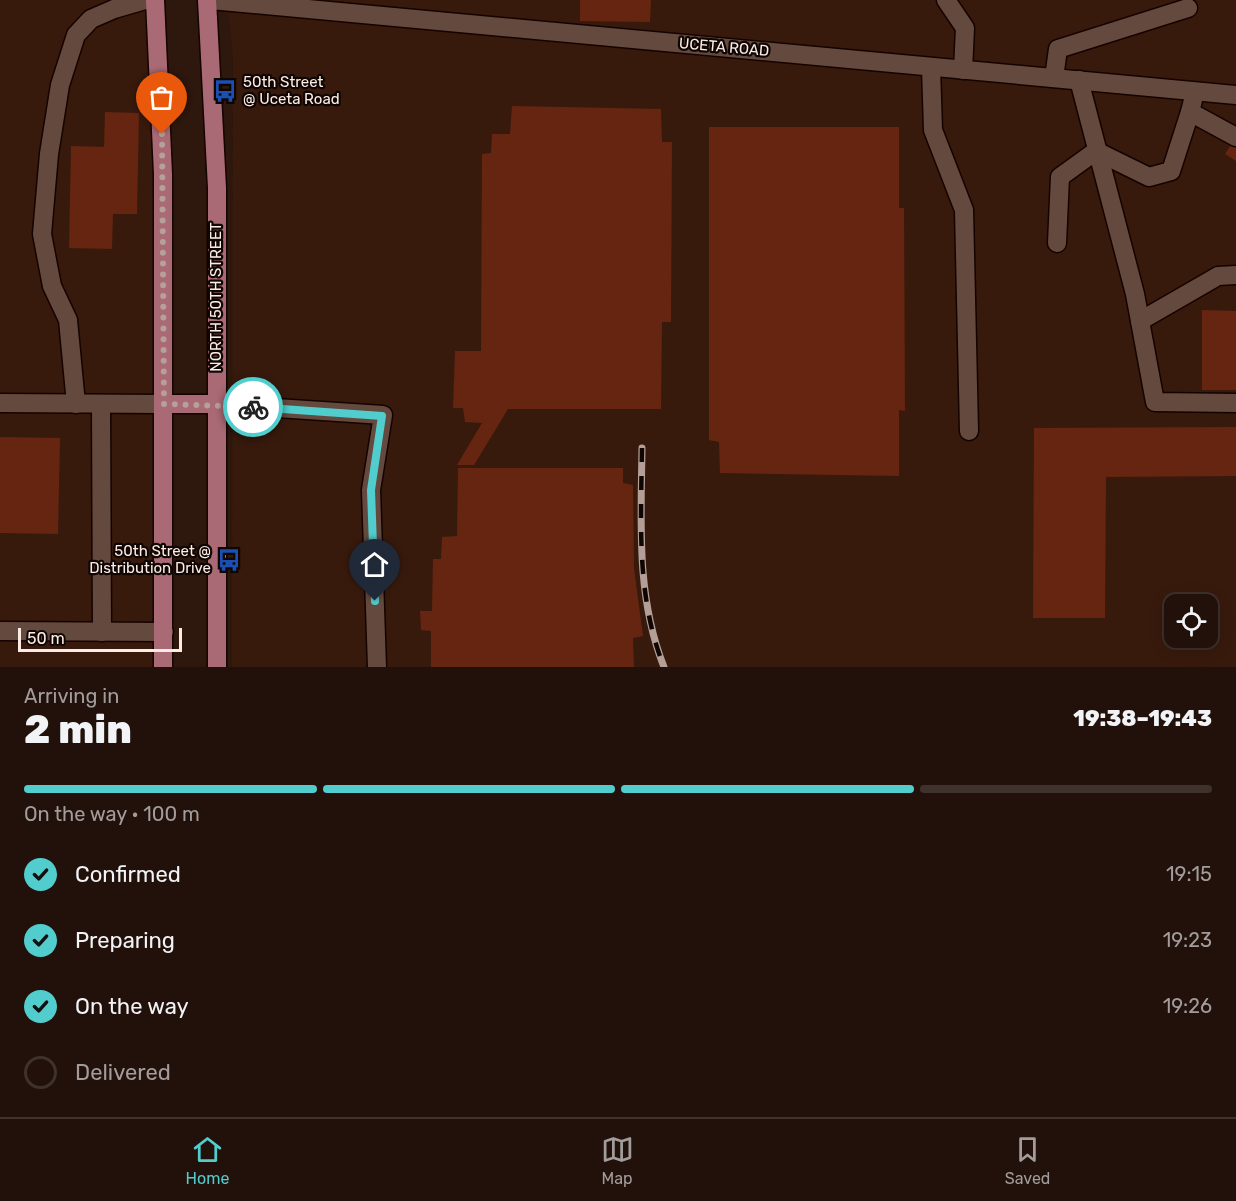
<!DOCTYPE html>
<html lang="en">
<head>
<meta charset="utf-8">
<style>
  :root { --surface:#22110a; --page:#2a1a13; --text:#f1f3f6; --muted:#a29d9c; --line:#3f312b; --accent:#52cdcd }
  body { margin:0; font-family:Rubik,sans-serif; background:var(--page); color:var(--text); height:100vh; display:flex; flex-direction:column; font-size:22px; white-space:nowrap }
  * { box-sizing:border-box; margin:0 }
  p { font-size:20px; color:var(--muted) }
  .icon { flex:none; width:33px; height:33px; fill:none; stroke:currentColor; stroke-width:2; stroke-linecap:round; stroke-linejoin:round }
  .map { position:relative; height:667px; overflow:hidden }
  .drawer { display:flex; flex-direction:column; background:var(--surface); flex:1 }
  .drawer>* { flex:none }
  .fabs { position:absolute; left:1164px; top:594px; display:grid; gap:12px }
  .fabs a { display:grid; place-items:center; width:54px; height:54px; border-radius:12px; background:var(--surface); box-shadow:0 3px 15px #0003,0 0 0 2px var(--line); font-size:30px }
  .scale { position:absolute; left:18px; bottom:15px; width:164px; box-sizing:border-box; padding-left:6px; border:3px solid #fdece5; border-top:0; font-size:16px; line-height:21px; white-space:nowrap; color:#fdece5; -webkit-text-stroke:4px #0f0603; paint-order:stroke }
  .pin { position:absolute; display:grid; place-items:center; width:51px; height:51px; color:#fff; margin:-62px -26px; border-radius:50% 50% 50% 0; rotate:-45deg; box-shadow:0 0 6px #0007 }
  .pin .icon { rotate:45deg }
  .courier { position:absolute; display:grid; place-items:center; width:60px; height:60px; margin:-30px; border:4px solid #52cdcd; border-radius:50%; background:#fff; color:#222; box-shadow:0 2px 8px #0007 }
  .headline em { font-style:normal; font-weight:800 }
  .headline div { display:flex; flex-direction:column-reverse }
  .headline { display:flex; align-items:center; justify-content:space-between; height:102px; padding:0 24px }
  h1 { font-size:39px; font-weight:800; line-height:45px }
  .bar { display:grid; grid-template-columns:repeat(4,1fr); gap:9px 6px; align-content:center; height:72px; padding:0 24px }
  .bar i { height:8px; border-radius:4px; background:var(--line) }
  .bar .current { background:var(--accent) }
  .bar p { grid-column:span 4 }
  ol { padding:0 24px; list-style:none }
  li { display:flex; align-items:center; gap:18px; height:66px }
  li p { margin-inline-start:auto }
  li .icon { padding:6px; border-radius:50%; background:var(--accent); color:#111; stroke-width:4 }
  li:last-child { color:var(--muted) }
  li i { width:33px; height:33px; border:3px solid var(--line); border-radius:50% }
  .dock { display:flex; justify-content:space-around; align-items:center; height:84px; border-top:2px solid var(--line); background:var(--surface); font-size:16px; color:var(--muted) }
  .dock a { display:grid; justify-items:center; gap:3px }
  .dock .current { color:var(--accent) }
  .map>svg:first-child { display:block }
  .built { fill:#381a0d; fill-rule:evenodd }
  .building { fill:#652510 }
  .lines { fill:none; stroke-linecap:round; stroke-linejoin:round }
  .minor-casing { stroke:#150300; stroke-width:21 }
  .major-casing { stroke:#150300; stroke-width:21 }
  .minor { stroke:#64493e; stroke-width:18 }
  .major { stroke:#aa6a75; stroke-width:18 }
  .rail-casing { stroke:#b39f97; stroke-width:7 }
  .rail { stroke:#0f0603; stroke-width:4.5; stroke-dasharray:14; stroke-linecap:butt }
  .done { stroke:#b5a199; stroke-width:6; stroke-dasharray:0 10.8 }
  .route { stroke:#52cdcd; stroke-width:8 }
  .labels { text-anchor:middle; stroke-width:4.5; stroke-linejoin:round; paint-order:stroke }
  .street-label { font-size:15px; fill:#fdece5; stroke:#0f0603 }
  .poi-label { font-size:15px; fill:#fdece5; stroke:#0f0603; text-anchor:start }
</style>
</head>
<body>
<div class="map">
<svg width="1236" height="667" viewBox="0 0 1236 667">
  <rect width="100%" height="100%" fill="#2e170d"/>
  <g class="built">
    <rect x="0" y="0" width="160" height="667"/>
    <path d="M227 0H1236V667H232L233 57ZM1174 604H1208V638H1174Z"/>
  </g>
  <g class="building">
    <path d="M580 0H651L650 22 580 21Z"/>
    <path d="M512 106 661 109 662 142H672L671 322H662L661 409H508L474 465H457L482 423 465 422 463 408H453L455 351H481L482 154 491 153 492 134H510Z"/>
    <path d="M105 112 139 113 137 214H113L112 249 69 248 71 146 104 147Z"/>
    <path d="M709 127H899V208H904L905 411 899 410V476L720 473 719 442 709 440Z"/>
    <path d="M1233 142 1236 144V161L1225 154Z"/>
    <path d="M1202 310 1236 311V390H1202Z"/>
    <path d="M1236 427V476L1106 477 1105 618H1033L1034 428Z"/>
    <path d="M0 437 60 438 58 534 0 533Z"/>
    <path d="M458 468H623V483L633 485 634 568 643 636 633 638 634 667H431V631L421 630 420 611H432L433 559H441L442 537 457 536Z"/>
  </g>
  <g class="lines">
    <g class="minor-casing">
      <g id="minor">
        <path d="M211 0 1236 95"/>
        <path d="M946 0 965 28 963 70"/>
        <path d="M931 67 933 130 964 210 969 431"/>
        <path d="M1054 78 1058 49 1188 8"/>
        <path d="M1079 80 1135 294 1155 402 1236 403"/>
        <path d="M1193 100 1190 112 1236 137"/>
        <path d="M1057 243 1060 177 1096 151 1149 177 1171 171 1190 112"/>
        <path d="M1140 321 1218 276 1236 275"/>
        <path d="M0 403 164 404"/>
        <path d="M76 404 68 320 52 286 42 234 49 154 60 85 76 35 91 19 114 9 145 0"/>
        <path d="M101 404 102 632"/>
        <path d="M216 404 383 415 371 490 377 667"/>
        <path d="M0 631 164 632"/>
      </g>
    </g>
    <g class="major-casing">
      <g id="major">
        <path d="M155 0 163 174V667"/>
        <path d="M207 0 217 188V667"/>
        <path d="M164 404H216"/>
      </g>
    </g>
    <use href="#minor" class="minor"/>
    <use href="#major" class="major"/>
    <g class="rail-casing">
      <path id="rail" d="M642 448C641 522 636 597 664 667"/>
    </g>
    <use href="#rail" class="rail"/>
  </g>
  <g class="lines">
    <path class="done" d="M162 134 164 404 253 407"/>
    <path class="route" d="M253 407 382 416 371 490 375 601"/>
  </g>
  <defs>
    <g id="bus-bare" transform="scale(1.8)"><path d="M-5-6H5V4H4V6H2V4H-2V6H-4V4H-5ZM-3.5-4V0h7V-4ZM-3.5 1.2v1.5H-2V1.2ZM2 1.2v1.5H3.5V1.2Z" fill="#1a4fb4" stroke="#0f0603" stroke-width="2.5" paint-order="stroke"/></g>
  </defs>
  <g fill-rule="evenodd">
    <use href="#bus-bare" x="225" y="91"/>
    <use href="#bus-bare" x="229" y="560"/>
  </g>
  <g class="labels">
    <g class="street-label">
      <text transform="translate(724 47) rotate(5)" y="5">UCETA ROAD</text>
      <text transform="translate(216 297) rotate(-90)" y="5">NORTH 50TH STREET</text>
    </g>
    <g class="poi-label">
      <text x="243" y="87">50th Street<tspan x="243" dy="17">@ Uceta Road</tspan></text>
      <text x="211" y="556" text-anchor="end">50th Street @<tspan x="211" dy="17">Distribution Drive</tspan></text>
    </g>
  </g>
</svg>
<div class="fabs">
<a><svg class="icon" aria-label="locate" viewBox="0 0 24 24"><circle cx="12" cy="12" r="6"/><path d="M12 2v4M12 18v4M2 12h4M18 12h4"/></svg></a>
</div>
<div class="scale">50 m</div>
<div class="pin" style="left:162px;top:134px;background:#ea580c"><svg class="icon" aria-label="bag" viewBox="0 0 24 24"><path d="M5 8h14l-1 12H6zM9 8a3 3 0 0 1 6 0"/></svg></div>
<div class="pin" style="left:375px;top:601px;background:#1f2937"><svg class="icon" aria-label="home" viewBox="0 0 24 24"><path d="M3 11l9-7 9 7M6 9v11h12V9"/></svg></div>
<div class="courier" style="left:253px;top:407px"><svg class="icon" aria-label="bike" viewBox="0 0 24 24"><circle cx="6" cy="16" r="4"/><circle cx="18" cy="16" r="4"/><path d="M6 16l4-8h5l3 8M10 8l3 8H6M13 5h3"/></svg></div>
</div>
<section class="drawer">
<div class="headline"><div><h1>2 min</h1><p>Arriving in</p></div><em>19:38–19:43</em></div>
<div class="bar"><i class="current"></i><i class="current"></i><i class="current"></i><i></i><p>On the way · 100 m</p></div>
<ol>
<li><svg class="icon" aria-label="check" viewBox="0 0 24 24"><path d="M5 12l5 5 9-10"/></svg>Confirmed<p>19:15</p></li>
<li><svg class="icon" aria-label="check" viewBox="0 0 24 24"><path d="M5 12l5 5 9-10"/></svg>Preparing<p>19:23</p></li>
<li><svg class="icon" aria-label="check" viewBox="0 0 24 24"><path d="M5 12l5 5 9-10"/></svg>On the way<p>19:26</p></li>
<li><i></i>Delivered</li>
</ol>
</section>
<nav class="dock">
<a class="current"><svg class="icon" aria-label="home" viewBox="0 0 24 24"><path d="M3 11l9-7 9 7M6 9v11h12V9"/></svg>Home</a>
<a><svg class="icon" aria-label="map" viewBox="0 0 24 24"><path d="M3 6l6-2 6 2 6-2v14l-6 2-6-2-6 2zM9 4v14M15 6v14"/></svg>Map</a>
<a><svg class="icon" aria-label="saved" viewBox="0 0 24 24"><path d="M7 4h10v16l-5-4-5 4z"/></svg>Saved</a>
</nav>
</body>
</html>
